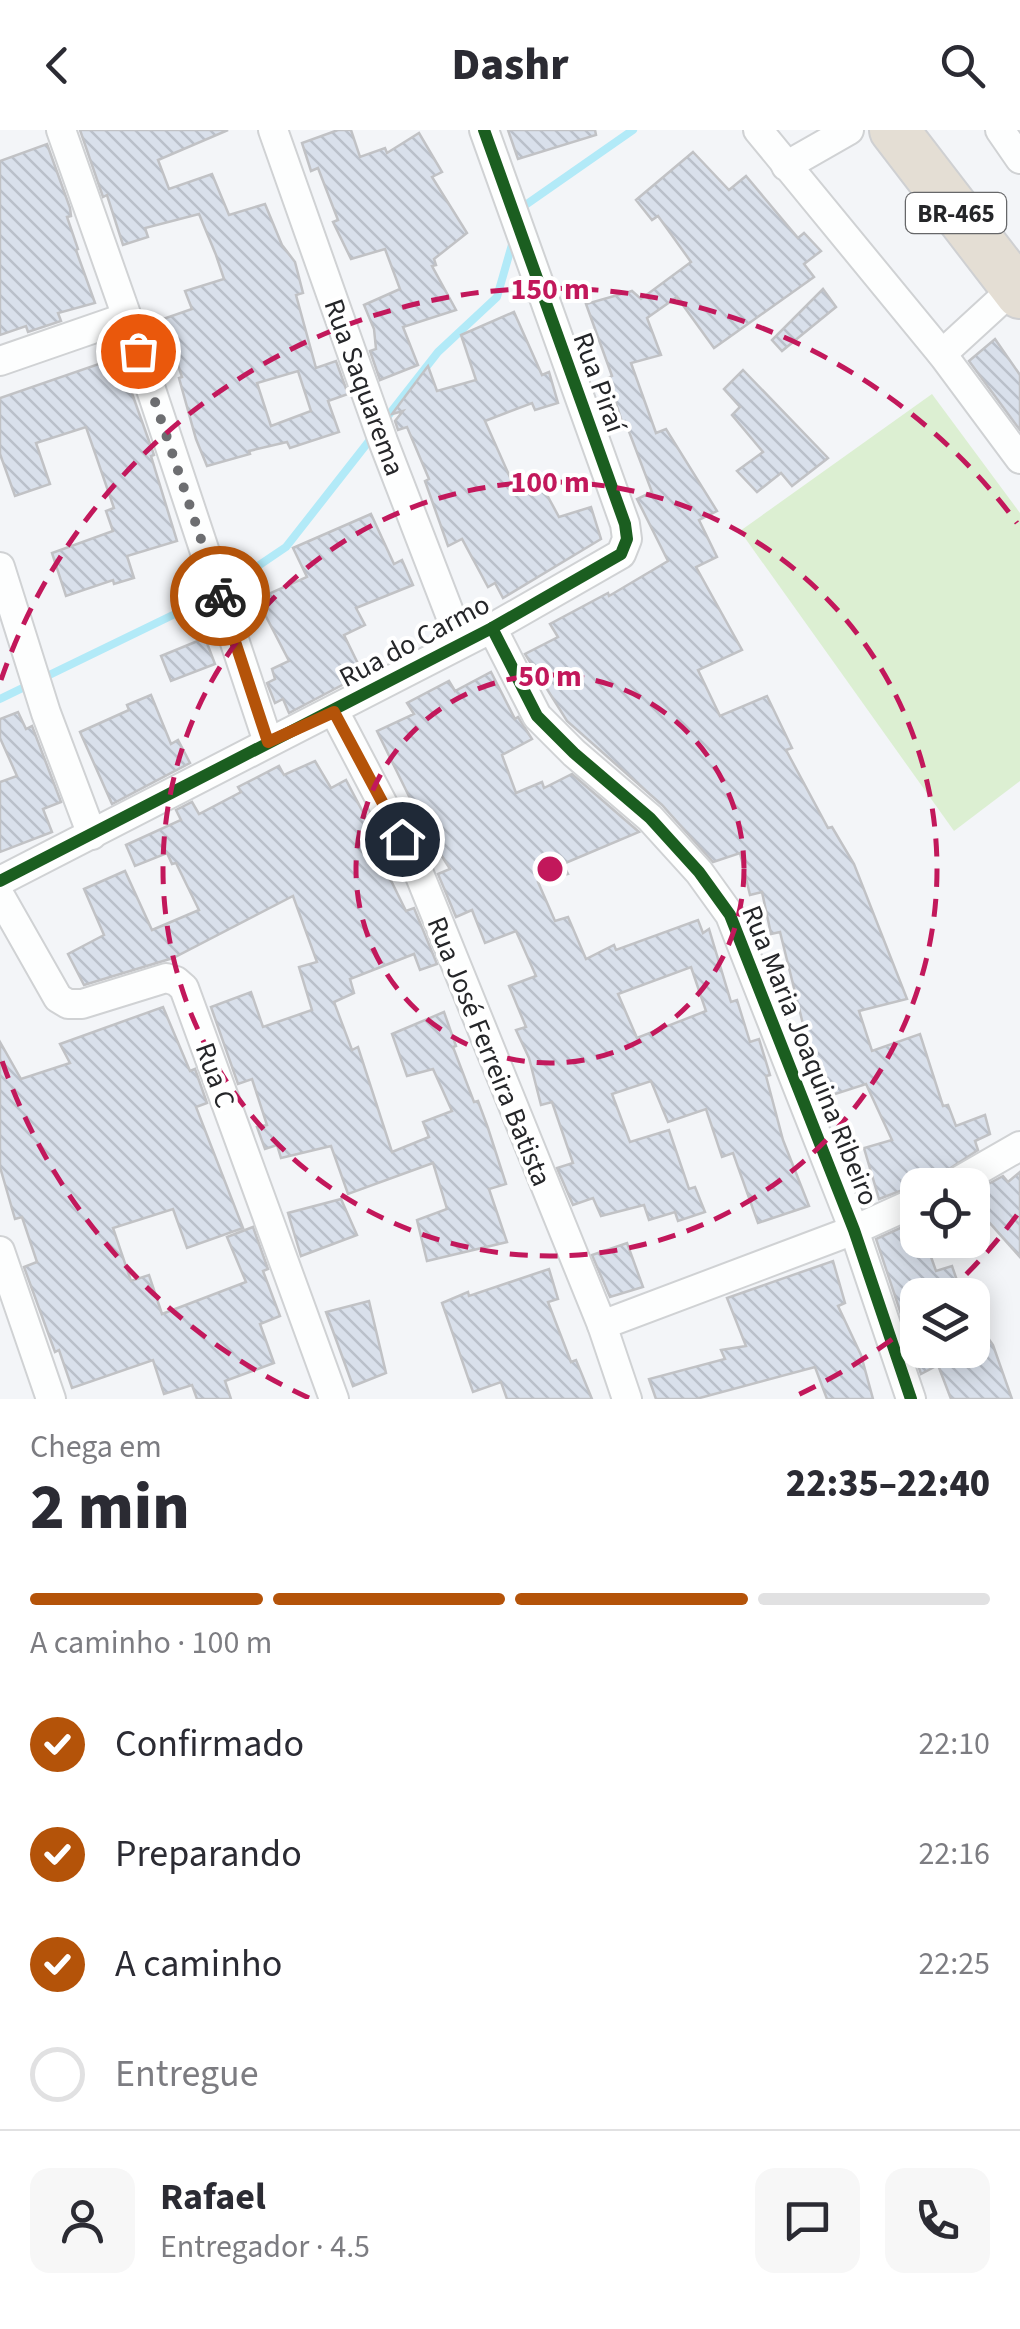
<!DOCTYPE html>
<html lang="pt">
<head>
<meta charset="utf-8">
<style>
  :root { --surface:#fff; --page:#f7f7f7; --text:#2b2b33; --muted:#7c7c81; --line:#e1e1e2; --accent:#b45309 }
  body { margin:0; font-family:"Source Sans 3",sans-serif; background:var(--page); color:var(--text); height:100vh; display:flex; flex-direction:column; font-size:38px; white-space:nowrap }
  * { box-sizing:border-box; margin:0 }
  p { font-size:32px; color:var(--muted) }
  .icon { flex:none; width:55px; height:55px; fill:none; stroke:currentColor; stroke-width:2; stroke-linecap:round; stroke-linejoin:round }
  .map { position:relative; height:1269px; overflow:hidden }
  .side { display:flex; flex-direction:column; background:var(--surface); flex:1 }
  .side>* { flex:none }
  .controls { position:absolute; left:900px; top:1038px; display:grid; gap:20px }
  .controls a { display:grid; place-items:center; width:90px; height:90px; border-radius:20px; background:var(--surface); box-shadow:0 5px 25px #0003; font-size:50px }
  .pin { position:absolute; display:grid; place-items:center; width:85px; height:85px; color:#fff; margin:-42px; border:5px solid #fff; border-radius:50%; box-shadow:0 2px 10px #0007 }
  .courier { position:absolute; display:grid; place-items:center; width:100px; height:100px; margin:-50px; border:8px solid #b45309; border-radius:50%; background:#fff; color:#222; box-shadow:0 2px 12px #0007 }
  .head em { font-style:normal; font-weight:800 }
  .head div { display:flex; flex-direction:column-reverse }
  .head { display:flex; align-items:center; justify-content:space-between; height:170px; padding:0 30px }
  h1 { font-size:65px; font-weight:800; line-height:75px }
  .bar { display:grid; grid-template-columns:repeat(4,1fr); gap:15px 10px; align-content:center; height:120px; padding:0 30px }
  .bar i { height:12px; border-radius:8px; background:var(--line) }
  .bar .current { background:var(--accent) }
  .bar p { grid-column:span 4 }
  .line { display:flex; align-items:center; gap:25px; padding:0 30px; border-top:2px solid var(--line) }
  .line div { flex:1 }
  .round { display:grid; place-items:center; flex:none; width:105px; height:105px; border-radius:20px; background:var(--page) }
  ol { padding:0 30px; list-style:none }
  li { display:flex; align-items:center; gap:30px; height:110px }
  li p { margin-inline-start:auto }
  li .icon { padding:10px; border-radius:50%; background:var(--accent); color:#fff; stroke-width:4 }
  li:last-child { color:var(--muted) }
  li i { width:55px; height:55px; border:5px solid var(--line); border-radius:50% }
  header { display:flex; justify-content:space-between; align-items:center; height:130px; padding:0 30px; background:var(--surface); font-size:45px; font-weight:800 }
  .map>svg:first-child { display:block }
  .green { fill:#dcefd2 }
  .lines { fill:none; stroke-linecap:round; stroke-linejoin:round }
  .stream { stroke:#b2eaf8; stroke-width:8 }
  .building { fill:url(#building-back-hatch); stroke:#c1c2c5; stroke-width:2.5; fill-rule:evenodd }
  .minor-casing { stroke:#d0d2d4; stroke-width:32 }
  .trunk-casing { stroke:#cfd0d2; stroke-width:52 }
  .minor { stroke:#fdfefe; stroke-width:28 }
  .trunk { stroke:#e4ded4; stroke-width:48 }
  .cycleway-casing { stroke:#fff; stroke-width:19 }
  .cycleway { stroke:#1b5e20; stroke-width:12 }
  .done { stroke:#6d6e71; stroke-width:10; stroke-dasharray:0 18 }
  .route { stroke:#b45309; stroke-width:12 }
  .ring { fill:none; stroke:#c2185b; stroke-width:5; stroke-dasharray:18 12 }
  .labels { text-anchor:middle; stroke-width:8; stroke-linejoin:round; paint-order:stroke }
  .shield { fill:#fff; stroke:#666769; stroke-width:2.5 }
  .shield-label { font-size:25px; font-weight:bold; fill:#252629 }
  .street-label { font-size:28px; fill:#252629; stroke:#fff }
  .centre { fill:#c2185b; stroke:#fff; stroke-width:5 }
  .ring-label { font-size:30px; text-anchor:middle; font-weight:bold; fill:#c2185b; stroke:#fff; stroke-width:8; stroke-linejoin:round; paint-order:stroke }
</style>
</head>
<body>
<header><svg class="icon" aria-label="back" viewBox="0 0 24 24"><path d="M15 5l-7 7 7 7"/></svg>Dashr<svg class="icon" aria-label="search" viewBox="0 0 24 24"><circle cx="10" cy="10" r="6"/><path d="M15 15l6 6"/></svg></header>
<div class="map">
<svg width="1020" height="1269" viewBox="0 0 1020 1269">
  <defs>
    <pattern id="building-back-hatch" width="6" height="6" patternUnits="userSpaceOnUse" patternTransform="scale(2.5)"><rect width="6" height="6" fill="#d9e0eb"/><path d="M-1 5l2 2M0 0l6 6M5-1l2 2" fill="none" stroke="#bac0ca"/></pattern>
  </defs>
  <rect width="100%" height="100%" fill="#f3f5f8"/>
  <path class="green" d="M932 264 1020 383V651L954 701 740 401Z"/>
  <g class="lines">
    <g class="stream">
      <path d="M522 83 524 76 633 0"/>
      <path d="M384 291 438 222 497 167 513 111"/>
      <path d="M224 459 286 417 373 306"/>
      <path d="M0 569 212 466"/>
    </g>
  </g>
  <g class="building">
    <path d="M80 0H228L158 30 169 59 212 44 229 85 265 74 282 115 295 132 303 163 296 165 316 238 336 231 348 264 328 271 339 302 290 318 287 312 249 321 250 324 207 336 196 309 179 248 182 247 163 189 192 179 185 161 224 149 216 125 199 84 145 98 148 107 123 115 107 65 103 67ZM298 241 311 281 271 296 257 253Z"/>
    <path d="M338 0H351L360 27 385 18 387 23 419 3 442 42 432 47 467 103 434 129 436 135 432 136 456 180 403 197 418 235 380 250 370 221 376 219 374 199 364 175 400 159 385 119 351 129 333 92 338 90 318 38 311 41 302 13Z"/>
    <path d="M508 0H595L596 5 518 29Z"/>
    <path d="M47 14 70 78 71 86 67 87 78 119 76 120 95 173 58 183 61 191 28 202 26 196 0 205V31Z"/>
    <path d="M693 22 729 60 746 46 798 108 804 103 821 121 804 134 814 147 714 218 677 167 647 188 661 225 631 233 656 303 666 299 717 381 699 390 717 427 696 437 742 520 698 540 720 586 767 566 792 618 786 620 828 698 832 697 854 734 907 869 859 881 872 921 920 904 943 976 948 975 956 996 985 985 990 1004 975 1011 978 1020 937 1047 879 1069 864 1018 892 1010 866 954 829 966 806 906 780 802 771 804 762 762 750 765 740 723 713 732 662 675 567 591 525 524 558 507 550 494 608 463 609 466 668 431 637 369 652 362 625 291 622 292 608 248 612 246 586 174 632 161 641 169 691 132 658 86 652 90 636 70Z"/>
    <path d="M823 159 836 177 782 221 772 210Z"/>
    <path d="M514 182 542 245 549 242 558 273 535 280 532 273 485 291 517 363 541 354 559 387 591 377 601 409 503 468 495 453 488 457 462 409 448 416 425 351 429 349 407 297 398 300 395 291 403 281 392 284 428 236 437 261 476 250 461 205Z"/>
    <path d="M995 209 1020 245V300L969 231Z"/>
    <path d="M119 227 154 325 151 326 177 411 127 426 134 448 114 454 113 450 66 466 52 423 113 401 106 381 114 378 86 297 36 313 50 354 15 366 0 324V268Z"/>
    <path d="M743 240 828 328 792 356 781 343 757 362 737 341 763 322 732 285 740 277 724 259Z"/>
    <path d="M371 384 394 434 402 430 413 455 356 478 365 495 344 505 363 544 289 583 283 569 275 573 267 553 275 549 272 539 289 531 257 469 307 447 293 418Z"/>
    <path d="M205 508 215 534 171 551 161 526Z"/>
    <path d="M491 542 515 589 518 587 532 609 502 625 516 663 542 652 544 658 572 644 639 702 563 734 568 744 538 752 555 791 568 787 586 829 614 815 616 820 698 790 703 803 709 799 731 872 737 870 750 912 759 909 770 945 766 946 783 1010 809 1076 758 1093 733 1023 722 1027 706 979 668 992 651 951 612 964 630 1012 669 1000 689 1059 695 1057 705 1082 678 1091 675 1082 649 1090 644 1075 601 1086 593 1068 573 1075 557 1038 573 1033 552 972 541 975 529 928 516 900 526 897 509 856 536 846 516 801 485 813 472 780 456 787 438 744 450 739 426 701 377 601 414 584 407 573 449 551 455 561ZM691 837 706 881 637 908 618 864Z"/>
    <path d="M151 565 171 614 178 610 190 633 112 674 80 602 129 580 127 575Z"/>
    <path d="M18 582 26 599 32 596 61 672 43 679 52 702 0 722V652L17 646 0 608V589Z"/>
    <path d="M315 631 331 658 346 650 377 709 372 712 406 781 414 778 437 834 420 840 414 824 350 849 354 863 334 872 352 920 358 917 392 1022 429 1007 423 992 452 981 433 939 407 946 392 904 444 882 456 916 453 917 474 972 478 971 488 998 506 1054 489 1059 507 1112 427 1131 417 1090 447 1079 433 1033 348 1064 331 1016 281 1028 277 1015 265 1019 257 997 267 995 252 949 238 954 211 877 251 862 263 897 312 880 299 837 317 832 293 766 173 828 84 855 68 824 104 805 84 759 125 741 152 800 199 780 176 733 172 734 167 723 135 736 126 715 181 690 176 680 192 672 199 684 241 662 238 657 279 636 284 645Z"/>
    <path d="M163 877 190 941 195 939 207 973 196 977 243 1098 187 1118 173 1079 113 1098 131 1151 149 1145 162 1184 246 1152 227 1107 253 1097 268 1139 263 1141 280 1186 260 1194 274 1233 225 1251 231 1269H197L192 1255 164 1264 153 1230 72 1258 59 1220 55 1222 24 1137 37 1132 22 1087 15 1089 0 1037V912L21 949 70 933 60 914Z"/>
    <path d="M1020 1042V1127L972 1073V1063L1003 1046 1008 1052Z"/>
    <path d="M341 1069 357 1105 301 1126 288 1083Z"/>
    <path d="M918 1090V1110H925L936 1141 952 1136 962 1165H918V1220H972V1185L993 1215 1012 1269H951L938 1235 921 1244 876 1109Z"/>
    <path d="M627 1113 643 1157 610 1167 592 1125Z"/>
    <path d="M833 1131 845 1173 838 1176 861 1225 873 1269H827L815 1237 696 1269H656L649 1249 725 1229 721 1220 746 1216 727 1168Z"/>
    <path d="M549 1139 558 1169 548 1172 571 1232 576 1230 592 1269H507L501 1252 473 1262 442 1173 468 1162 469 1166Z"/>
    <path d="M369 1171 386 1243 353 1256 326 1182Z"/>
  </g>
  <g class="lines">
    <g class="minor-casing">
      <g id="minor">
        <path d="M61 0 127 187 268 612"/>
        <path d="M273 0 383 311 461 513"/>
        <path d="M758 0 942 224 1020 329"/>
        <path d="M1000 0 1020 29"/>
        <path d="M786 36 849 0"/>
        <path d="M942 224 1015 157"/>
        <path d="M0 231 127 187"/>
        <path d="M0 437 46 583 92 705"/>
        <path d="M492 498 537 586 574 623 650 688 699 742 730 785 854 1100 911 1269"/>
        <path d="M334 581 418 741 602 1195 627 1269"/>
        <path d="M0 751 492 498 621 424 627 409 625 394 484 0"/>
        <path d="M0 766 58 868 68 874H82L166 848 176 851 184 858 334 1269"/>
        <path d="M952 1055 1020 1016"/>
        <path d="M0 1121 51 1269"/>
        <path d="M602 1195 854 1100 918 1071"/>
      </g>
    </g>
    <g class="trunk-casing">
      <path id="trunk" d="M894 0 1020 164"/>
    </g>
    <use href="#minor" class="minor"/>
    <use href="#trunk" class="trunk"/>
    <g class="cycleway-casing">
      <g id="cycleway">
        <path d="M492 498 537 586 574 623 650 688 699 742 730 785 854 1100 911 1269"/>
        <path d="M0 751 492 498 621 424 627 409 625 394 484 0"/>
      </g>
    </g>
    <use href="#cycleway" class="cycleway"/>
  </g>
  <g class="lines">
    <path class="done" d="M138 221 220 466"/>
    <path class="route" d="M220 466 268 612 334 582 402 709"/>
  </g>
  <g class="ring">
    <circle cx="550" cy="739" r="194"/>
    <circle cx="550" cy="739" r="387"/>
    <path d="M1017 1085A581 581 0 0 1 946 1164M916 1191A581 581 0 0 1 791 1268M309 1268A581 581 0 0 1 1 928M1 550A581 581 0 0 1 1017 393"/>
  </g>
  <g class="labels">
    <rect class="shield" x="906" y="63" width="100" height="40" rx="8"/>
    <g class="shield-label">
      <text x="956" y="92">BR-465</text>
    </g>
    <g class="street-label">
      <text transform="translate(600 252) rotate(70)" y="10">Rua Piraí</text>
      <text transform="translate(365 257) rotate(70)" y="10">Rua Saquarema</text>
      <text transform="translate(414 510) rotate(-28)" y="10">Rua do Carmo</text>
      <text transform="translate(490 921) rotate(68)" y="10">Rua José Ferreira Batista</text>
      <text transform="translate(811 925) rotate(68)" y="10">Rua Maria Joaquina Ribeiro</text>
      <text transform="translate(216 945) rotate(70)" y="10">Rua C</text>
    </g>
  </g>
  <circle cx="550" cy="739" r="15" class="centre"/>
  <g class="ring-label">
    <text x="550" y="169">150 m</text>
    <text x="550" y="362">100 m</text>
    <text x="550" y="556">50 m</text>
  </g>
</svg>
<div class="controls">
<a><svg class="icon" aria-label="locate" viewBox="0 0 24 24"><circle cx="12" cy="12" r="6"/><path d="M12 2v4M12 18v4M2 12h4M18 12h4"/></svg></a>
<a><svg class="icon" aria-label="layers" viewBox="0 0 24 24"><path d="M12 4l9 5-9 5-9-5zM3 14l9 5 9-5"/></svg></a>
</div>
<div class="pin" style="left:138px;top:221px;background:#ea580c"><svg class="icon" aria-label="bag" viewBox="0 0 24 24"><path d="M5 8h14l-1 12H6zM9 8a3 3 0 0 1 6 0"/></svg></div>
<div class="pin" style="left:402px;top:709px;background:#1f2937"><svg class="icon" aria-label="home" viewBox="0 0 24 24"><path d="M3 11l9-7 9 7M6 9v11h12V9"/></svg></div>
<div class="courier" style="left:220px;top:466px"><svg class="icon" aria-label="bike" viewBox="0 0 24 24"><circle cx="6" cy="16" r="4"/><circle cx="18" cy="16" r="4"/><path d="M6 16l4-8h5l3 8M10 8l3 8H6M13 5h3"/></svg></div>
</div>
<section class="side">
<div class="head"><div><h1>2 min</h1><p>Chega em</p></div><em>22:35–22:40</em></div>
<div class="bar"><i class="current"></i><i class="current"></i><i class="current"></i><i></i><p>A caminho · 100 m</p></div>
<ol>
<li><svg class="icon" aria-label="check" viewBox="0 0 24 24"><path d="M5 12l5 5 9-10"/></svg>Confirmado<p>22:10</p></li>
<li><svg class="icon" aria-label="check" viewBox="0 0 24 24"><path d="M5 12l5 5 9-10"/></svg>Preparando<p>22:16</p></li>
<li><svg class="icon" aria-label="check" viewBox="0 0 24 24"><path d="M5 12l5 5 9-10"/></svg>A caminho<p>22:25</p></li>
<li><i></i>Entregue</li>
</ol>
<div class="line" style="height:180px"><a class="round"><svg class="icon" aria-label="person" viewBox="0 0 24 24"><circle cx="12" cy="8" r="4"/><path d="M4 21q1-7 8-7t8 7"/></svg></a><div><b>Rafael</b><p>Entregador · 4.5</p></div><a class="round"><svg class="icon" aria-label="chat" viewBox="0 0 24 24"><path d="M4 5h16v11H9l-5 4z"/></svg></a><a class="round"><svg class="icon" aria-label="phone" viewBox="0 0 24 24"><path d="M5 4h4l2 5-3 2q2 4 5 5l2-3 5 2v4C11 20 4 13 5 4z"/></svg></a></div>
</section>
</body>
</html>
